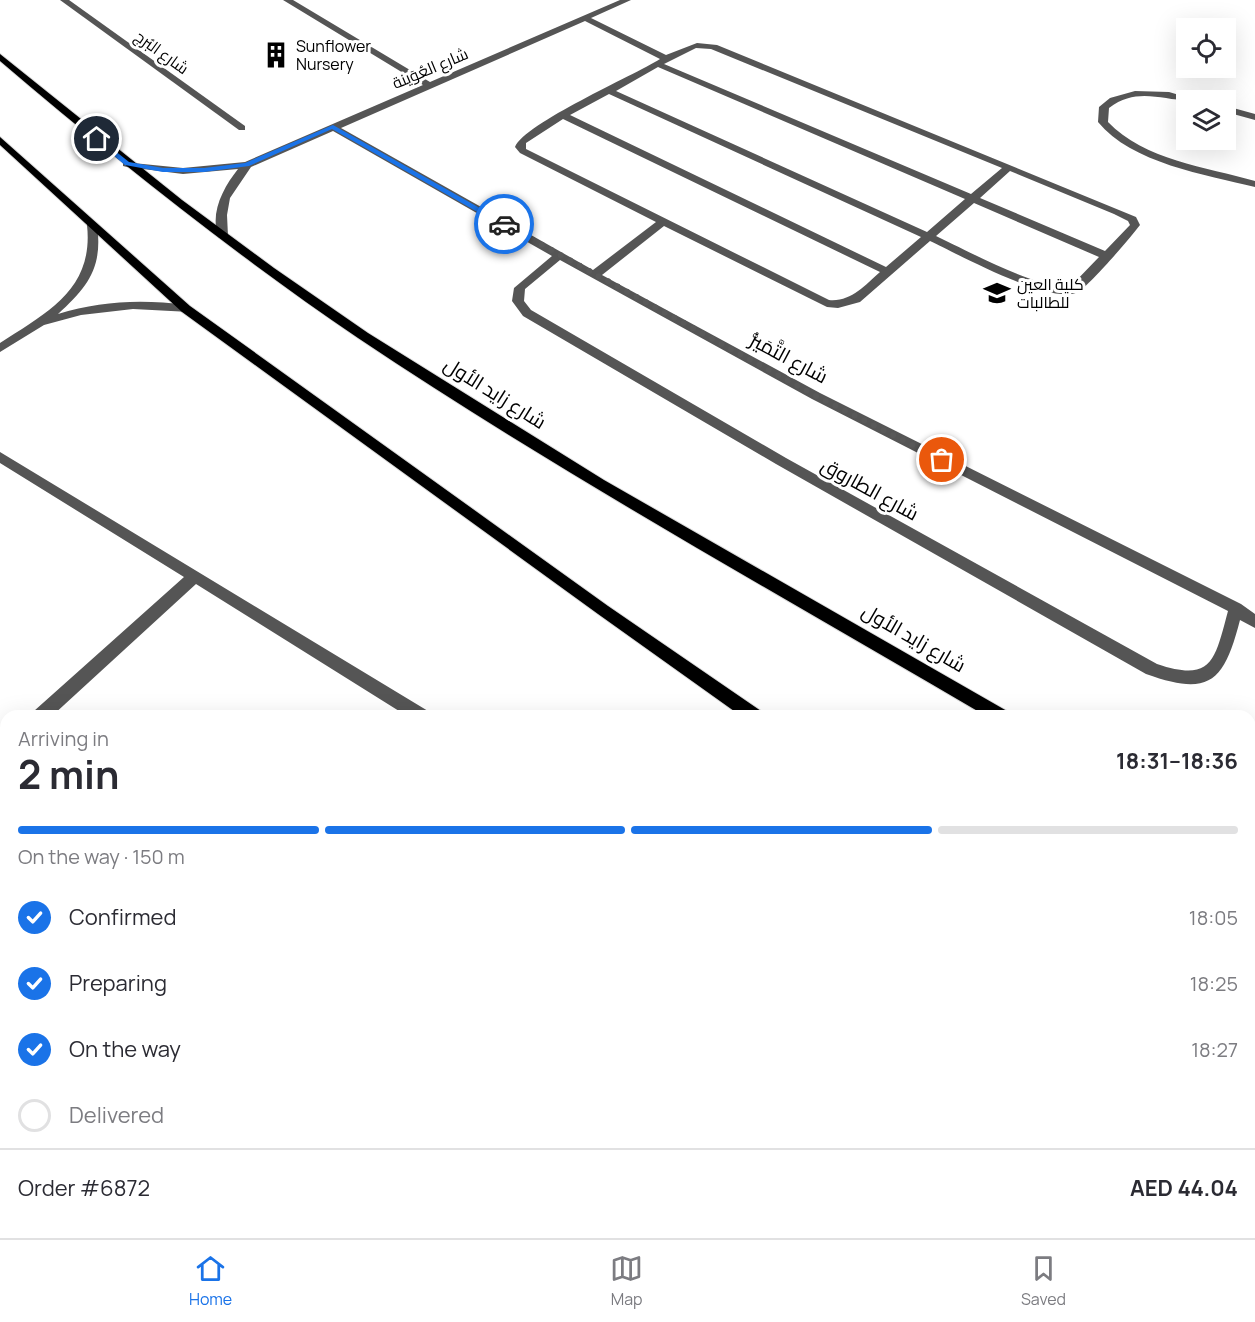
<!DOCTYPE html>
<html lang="en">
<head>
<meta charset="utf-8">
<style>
  :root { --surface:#fff; --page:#f7f7f7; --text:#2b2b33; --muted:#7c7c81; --line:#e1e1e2; --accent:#1a73e8 }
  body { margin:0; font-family:Manrope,Cairo,sans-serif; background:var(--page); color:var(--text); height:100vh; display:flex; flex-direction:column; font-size:22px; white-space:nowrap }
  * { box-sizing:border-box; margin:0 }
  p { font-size:20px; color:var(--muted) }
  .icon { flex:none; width:33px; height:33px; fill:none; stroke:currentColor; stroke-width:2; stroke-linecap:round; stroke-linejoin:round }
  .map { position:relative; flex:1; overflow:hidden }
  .side { position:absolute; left:0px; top:710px; width:1256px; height:530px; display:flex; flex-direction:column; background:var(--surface); border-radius:18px 18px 0 0; box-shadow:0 6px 24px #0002 }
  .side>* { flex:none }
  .tools { position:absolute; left:1176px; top:18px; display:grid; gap:12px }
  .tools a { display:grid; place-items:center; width:60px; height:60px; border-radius:0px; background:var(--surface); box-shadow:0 6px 24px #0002; font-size:30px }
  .pin { position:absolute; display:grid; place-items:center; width:51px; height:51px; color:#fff; margin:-26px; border:3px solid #fff; border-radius:50%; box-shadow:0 2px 6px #0007 }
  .courier { position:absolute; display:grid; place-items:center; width:60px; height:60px; margin:-30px; border:4px solid #1a73e8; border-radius:50%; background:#fff; color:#222; box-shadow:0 2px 8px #0007 }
  .head em { font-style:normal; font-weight:700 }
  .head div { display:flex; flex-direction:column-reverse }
  .head { display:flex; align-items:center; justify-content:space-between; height:102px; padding:0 18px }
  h1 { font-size:39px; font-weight:700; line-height:45px }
  .bar { display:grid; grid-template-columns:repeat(4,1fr); gap:9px 6px; align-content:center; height:72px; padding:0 18px }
  .bar i { height:8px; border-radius:4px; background:var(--line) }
  .bar .on { background:var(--accent) }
  .bar p { grid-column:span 4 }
  .line { display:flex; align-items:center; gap:15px; padding:0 18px; border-top:2px solid var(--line) }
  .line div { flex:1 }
  ol { padding:0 18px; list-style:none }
  li { display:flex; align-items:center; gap:18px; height:66px }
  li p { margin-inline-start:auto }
  li .icon { padding:6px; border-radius:50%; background:var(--accent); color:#fff; stroke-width:4 }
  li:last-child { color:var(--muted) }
  li i { width:33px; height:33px; border:3px solid var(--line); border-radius:50% }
  .dock { display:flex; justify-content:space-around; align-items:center; height:84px; border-top:2px solid var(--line); background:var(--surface); font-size:16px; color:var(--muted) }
  .dock a { display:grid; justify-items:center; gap:3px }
  .dock .on { color:var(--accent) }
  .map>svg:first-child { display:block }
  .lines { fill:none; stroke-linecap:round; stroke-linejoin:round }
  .major-casing { stroke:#dbdbdb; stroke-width:2 }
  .minor { fill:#555; fill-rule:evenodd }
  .major { fill:#000; fill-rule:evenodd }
  .route { fill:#1a73e8 }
  .done { stroke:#595959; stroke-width:6; stroke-dasharray:0 10.8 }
  .labels { text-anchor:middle; stroke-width:6; stroke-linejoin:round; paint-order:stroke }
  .far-poi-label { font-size:16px; fill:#000; stroke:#fff; text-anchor:start }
  .far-street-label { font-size:16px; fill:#000; stroke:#fff }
  .street-label { font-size:20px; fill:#000; stroke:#fff }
</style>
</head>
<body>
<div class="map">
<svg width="1255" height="1238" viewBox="0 0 1255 1238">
  <rect width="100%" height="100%" fill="#fff"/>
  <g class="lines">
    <g class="major-casing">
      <g id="major">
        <path d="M0 54 182 200 274 268 368 333 604 480 1007 711 1009 716H986C775 592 561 474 358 338 233 253 115 159 0 61Z"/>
        <path d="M0 137 190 306 608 606 761 711 763 716H741L598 614 182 312 0 145Z"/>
        <path d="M1250 853 1255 855V874L1250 872Z"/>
        <path d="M1250 1024 1255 1026V1048L1250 1046Z"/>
      </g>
    </g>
    <g class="minor">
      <path d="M60 0H69L245 126V130H239Z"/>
      <path d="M283 0H293L430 82 620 0H631L591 18 666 55 697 43 717 45 1136 217 1140 225C1131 237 1089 286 1078 292 1052 306 958 254 930 241L860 302 838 308 827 307 664 226 602 275 820 393 1241 604 1255 614V628L1240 620C1224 682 1210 697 1146 674L776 464 523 316 512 301 514 288 552 256 333 131 251 167 230 198 227 215 228 236 219 238C209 214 223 188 238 169L183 174 127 167 123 166V162L183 168 245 162 423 85ZM585 21 660 59C633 76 525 123 515 147L520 153 656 222 593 270 341 128ZM696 48 711 49 1002 168 971 194 664 64ZM658 67 965 199 927 232 616 91ZM609 94 921 237 886 267 570 115ZM563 119 880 272C864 286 851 302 829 300L526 149V143ZM1010 171 1114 214 1128 221 1130 225 1105 251 980 198ZM974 203 1099 257 1071 286C1047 294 962 248 936 236ZM560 260 812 399 1228 611C1215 659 1213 683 1157 664L786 458 531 310 524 301 525 289Z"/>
      <path d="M1135 91 1169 92 1196 100C1165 103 1140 85 1109 108L1108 122C1144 160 1206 167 1255 181V187C1206 175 1131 163 1098 122L1099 107 1110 98Z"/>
      <path d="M1226 106 1255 114V120L1226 112Z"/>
      <path d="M92 222 97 225C103 267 88 287 58 314 100 301 142 299 186 305L192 309 190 312 133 309 81 315 44 325 0 352V343C48 312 94 289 87 225Z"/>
      <path d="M0 452 428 711 430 716H407L196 584 52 716H32L34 711 184 577 0 463Z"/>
      <path d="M6 738V757L0 760V741Z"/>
      <path d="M1255 785V802L1250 804V787Z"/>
      <path d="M0 1013 6 1016V1039L0 1036Z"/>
      <path d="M1250 1145 1255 1148V1192L1250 1189Z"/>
      <path d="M77 1233H101L99 1238H75Z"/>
      <path d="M222 1233H247L249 1238H224Z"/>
      <path d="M1081 1233H1108L1110 1238H1083Z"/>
    </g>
    <use href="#major" class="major"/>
  </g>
  <path class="route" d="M333 125 508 224 502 226 332 129 249 166 204 172H163L125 165 94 139 99 138 129 162 163 168H204L245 163Z"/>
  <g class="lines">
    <path class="done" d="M504 224 816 396 942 460"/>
  </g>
  <defs>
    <g id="building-bare" transform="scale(2.07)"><path d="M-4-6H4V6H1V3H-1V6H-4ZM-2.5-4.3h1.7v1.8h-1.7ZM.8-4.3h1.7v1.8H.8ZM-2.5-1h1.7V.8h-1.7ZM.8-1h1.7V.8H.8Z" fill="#000" stroke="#fff" stroke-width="2.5" paint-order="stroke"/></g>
    <g id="university-bare" transform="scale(2.07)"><path d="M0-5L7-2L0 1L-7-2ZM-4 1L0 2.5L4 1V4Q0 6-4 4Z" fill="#000" stroke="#fff" stroke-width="2.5" paint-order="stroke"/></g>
  </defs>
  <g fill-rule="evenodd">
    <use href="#building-bare" x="276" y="55"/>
    <use href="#university-bare" x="997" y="293"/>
  </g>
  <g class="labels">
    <g class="far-poi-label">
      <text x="296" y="52">Sunflower<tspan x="296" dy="18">Nursery</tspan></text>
      <text x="1017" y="290">كلية العين<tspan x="1017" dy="18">للطالبات</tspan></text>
    </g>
    <g class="far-street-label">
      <text transform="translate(162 52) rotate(36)" y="6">شارع البُرج</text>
      <text transform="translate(430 68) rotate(-23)" y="6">شارع العُوَينة</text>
    </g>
    <g class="street-label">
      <text transform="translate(789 358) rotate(28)" y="7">شارع التَّمَيُّز</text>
      <text transform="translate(495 393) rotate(32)" y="7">شارع زايد الأول</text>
      <text transform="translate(870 489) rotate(29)" y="7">شارع الطاروق</text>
      <text transform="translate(914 638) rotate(30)" y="7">شارع زايد الأول</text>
    </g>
  </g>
</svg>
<div class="tools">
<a><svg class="icon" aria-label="locate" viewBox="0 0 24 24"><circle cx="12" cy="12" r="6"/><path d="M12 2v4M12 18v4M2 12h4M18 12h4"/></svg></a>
<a><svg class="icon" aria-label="layers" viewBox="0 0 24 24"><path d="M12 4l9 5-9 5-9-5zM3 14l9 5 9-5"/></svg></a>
</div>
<div class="pin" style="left:942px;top:460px;background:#ea580c"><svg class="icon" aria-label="bag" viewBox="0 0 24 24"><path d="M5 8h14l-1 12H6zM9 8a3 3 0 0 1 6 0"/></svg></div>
<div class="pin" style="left:97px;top:139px;background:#1f2937"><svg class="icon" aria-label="home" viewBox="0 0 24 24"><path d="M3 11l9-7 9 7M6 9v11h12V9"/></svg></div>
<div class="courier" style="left:504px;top:224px"><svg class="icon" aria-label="car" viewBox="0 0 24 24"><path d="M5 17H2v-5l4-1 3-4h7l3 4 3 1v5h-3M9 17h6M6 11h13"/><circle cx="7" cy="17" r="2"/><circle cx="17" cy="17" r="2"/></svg></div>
<section class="side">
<div class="head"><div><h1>2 min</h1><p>Arriving in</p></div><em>18:31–18:36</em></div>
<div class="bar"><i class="on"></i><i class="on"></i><i class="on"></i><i></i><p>On the way · 150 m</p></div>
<ol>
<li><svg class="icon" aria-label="check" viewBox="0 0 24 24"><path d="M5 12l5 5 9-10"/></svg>Confirmed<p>18:05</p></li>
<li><svg class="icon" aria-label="check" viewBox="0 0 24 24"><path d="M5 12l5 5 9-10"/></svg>Preparing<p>18:25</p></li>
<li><svg class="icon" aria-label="check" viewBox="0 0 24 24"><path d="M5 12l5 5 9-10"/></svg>On the way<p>18:27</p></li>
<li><i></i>Delivered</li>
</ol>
<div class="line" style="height:78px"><div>Order #6872</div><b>AED 44.04</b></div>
</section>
</div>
<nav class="dock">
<a class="on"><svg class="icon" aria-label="home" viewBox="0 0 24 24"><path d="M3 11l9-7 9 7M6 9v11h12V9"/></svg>Home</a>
<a><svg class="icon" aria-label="map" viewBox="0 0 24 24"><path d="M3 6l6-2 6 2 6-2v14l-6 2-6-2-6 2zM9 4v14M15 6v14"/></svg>Map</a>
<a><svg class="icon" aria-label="saved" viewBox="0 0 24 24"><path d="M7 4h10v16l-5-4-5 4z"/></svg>Saved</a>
</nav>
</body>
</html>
